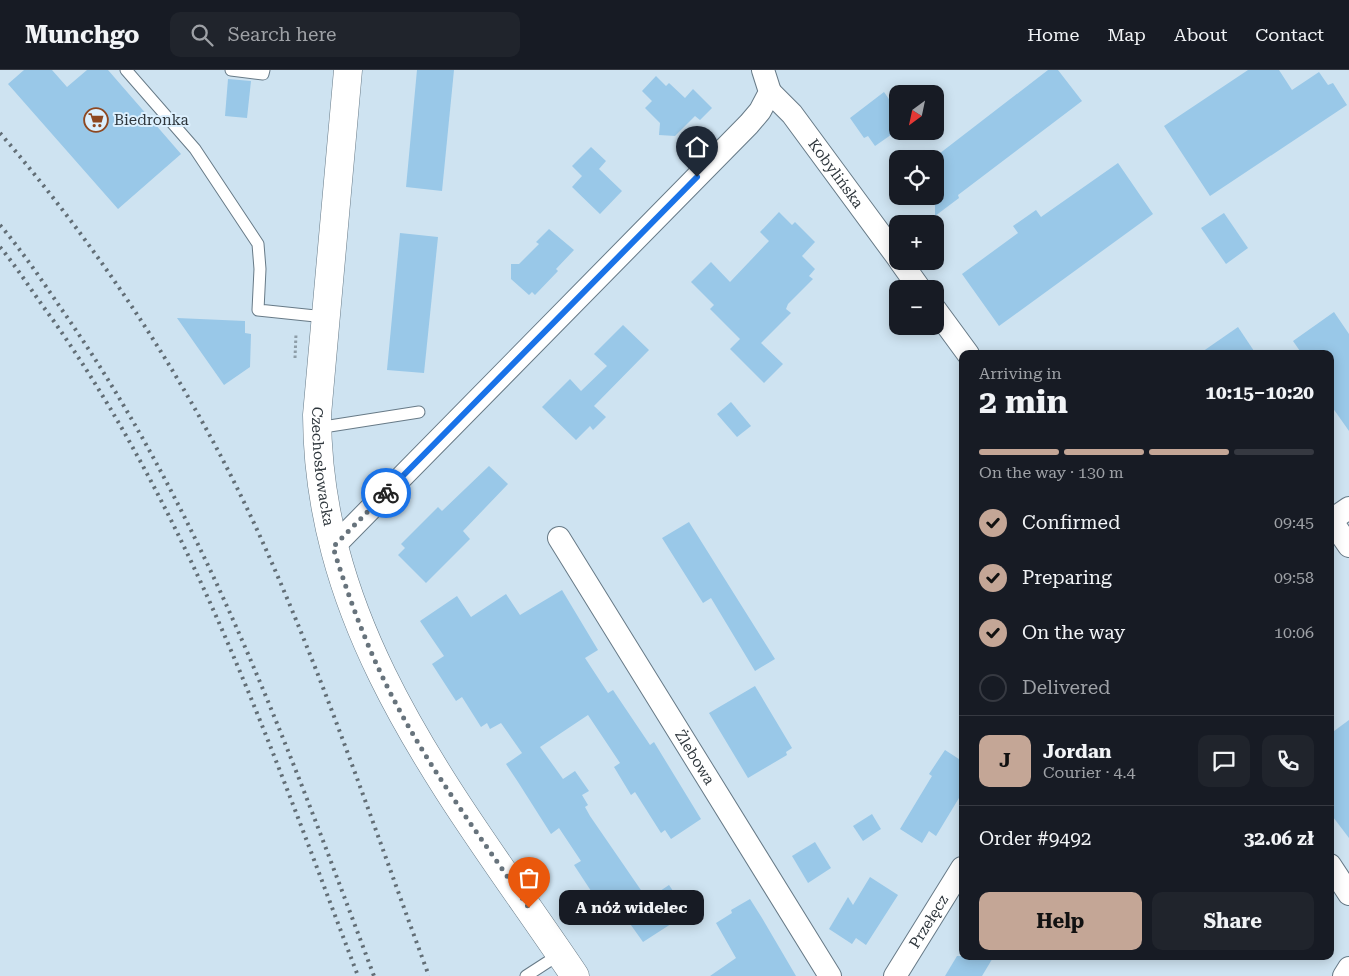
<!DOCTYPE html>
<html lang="en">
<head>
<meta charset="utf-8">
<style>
  :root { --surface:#171b24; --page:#20242c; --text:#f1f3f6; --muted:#9ea1a6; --line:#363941; --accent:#c4a696 }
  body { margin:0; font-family:"Roboto Serif",serif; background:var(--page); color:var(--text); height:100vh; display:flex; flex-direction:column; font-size:19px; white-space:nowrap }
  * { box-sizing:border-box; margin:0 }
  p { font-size:16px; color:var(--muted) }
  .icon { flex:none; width:28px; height:28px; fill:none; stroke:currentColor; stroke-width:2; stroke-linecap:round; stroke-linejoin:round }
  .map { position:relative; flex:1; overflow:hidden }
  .side { position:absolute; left:959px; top:280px; width:375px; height:610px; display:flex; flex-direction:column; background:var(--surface); border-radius:10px; box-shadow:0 2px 12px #0003 }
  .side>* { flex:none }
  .needle { width:32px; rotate:213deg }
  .tools { position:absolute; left:889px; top:15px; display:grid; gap:10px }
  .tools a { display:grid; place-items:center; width:55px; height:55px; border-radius:10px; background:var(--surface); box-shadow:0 2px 12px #0003; font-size:25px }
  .pin { position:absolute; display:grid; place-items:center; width:42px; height:42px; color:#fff; margin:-51px -21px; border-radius:50% 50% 50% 0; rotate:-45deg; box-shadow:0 0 5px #0007 }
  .pin .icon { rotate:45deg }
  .courier { position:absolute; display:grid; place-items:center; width:50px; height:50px; margin:-25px; border:4px solid #1a73e8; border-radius:50%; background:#fff; color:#222; box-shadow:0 1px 6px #0007 }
  .bubble { position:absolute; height:35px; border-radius:10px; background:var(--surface); box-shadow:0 2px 12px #0003; font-size:16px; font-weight:700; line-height:35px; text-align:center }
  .summary em { font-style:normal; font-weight:700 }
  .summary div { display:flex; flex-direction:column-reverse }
  .summary { display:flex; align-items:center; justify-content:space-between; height:85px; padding:0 20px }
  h1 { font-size:32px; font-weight:700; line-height:38px }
  .bar { display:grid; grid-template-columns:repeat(4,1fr); gap:8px 5px; align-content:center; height:60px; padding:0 20px }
  .bar i { height:6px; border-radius:4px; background:var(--line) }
  .bar .on { background:var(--accent) }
  .bar p { grid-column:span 4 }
  .line { display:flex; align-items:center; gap:12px; padding:0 20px; border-top:1px solid var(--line) }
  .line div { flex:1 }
  .round { display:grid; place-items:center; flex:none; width:52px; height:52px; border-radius:10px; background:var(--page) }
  ol { padding:0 20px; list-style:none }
  li { display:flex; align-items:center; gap:15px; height:55px }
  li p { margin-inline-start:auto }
  li .icon { padding:5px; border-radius:50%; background:var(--accent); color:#111; stroke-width:4 }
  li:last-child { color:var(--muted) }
  li i { width:28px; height:28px; border:2px solid var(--line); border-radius:50% }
  .primary-button { display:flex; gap:10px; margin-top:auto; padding:10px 20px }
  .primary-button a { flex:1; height:58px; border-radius:10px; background:var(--accent); color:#111; font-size:20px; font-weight:700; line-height:58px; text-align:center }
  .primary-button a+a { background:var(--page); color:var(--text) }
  header { display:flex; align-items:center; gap:30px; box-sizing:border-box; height:70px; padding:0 25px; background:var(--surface); border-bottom:1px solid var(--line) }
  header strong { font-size:24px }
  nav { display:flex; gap:28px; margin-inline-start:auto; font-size:18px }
  .search { width:350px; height:45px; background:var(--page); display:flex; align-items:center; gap:12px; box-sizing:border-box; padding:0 18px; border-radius:10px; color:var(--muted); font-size:19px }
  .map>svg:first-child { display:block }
  .building { fill:#99c8e8 }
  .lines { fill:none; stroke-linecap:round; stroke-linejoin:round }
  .lane-casing { stroke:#677a87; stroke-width:13 }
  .street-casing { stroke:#677a87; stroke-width:24 }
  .secondary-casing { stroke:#677a87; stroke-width:29 }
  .path { stroke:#8d9da8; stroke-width:3; stroke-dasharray:2.5 2.5; stroke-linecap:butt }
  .lane { stroke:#fff; stroke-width:11 }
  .street { stroke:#fff; stroke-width:22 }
  .secondary { stroke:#fff; stroke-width:28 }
  .rail { stroke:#626e76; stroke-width:4; stroke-dasharray:2.5 5; stroke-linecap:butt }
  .done { stroke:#67737c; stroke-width:5; stroke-dasharray:0 9 }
  .route { stroke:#1a73e8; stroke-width:6 }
  .labels { text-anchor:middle; stroke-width:4; stroke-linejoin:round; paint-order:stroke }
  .poi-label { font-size:15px; fill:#2f373d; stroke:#dcf0fe; text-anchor:start }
  .street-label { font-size:15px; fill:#2f373d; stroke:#dcf0fe }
</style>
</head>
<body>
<header>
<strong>Munchgo</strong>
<div class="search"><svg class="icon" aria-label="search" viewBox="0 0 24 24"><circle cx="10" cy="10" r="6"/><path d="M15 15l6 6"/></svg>Search here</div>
<nav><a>Home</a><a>Map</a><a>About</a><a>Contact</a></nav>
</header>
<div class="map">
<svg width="1349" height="906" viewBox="0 0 1349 906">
  <rect width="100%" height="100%" fill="#cee3f1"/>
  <g class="building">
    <path d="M24 0H52L67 17 87 0H108L181 84 118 139 8 14Z"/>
    <path d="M417 0H454L442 121 406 117Z"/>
    <path d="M1048 0H1058L1082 31 958 125 959 128 935 146V87Z"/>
    <path d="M1248 0H1279L1292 20 1319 2 1328 15 1333 13 1347 35 1210 126 1164 56Z"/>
    <path d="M656 6 666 16 669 13 685 28 693 19 712 38 700 50 695 46 675 66 659 65 660 53 645 38 652 31 642 21Z"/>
    <path d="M228 9 251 11 247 48 225 46Z"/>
    <path d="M884 22 898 42V60L875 76 868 66 864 68 850 48Z"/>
    <path d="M591 77 606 91 599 99 622 121 600 144 572 117 582 106 572 96Z"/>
    <path d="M1118 93 1153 144 999 256 962 204 1018 163 1013 156 1036 140 1041 147Z"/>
    <path d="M779 142 792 155 795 152 815 172 802 186 815 199 809 206 813 209 788 234 786 239 791 243 761 273 783 294 764 313 730 279 740 269 710 239 714 235 691 212 711 192 730 212 769 171 760 162Z"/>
    <path d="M1224 143 1248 178 1226 194 1201 158Z"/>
    <path d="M549 159 574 180 556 199 558 201 535 225 532 222 529 225 511 209V194H519L539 174 536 172Z"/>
    <path d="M400 163 438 167 424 303 387 300Z"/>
    <path d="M1334 242 1349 264V361L1330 334V284H1302L1293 271Z"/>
    <path d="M177 248 245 251V263L251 264 250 297 224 315Z"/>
    <path d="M623 255 649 280 594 336 606 347 593 360 590 356 576 370 542 337 570 309 581 321 607 296 594 284Z"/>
    <path d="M1238 257 1256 284H1199Z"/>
    <path d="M731 332 751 356 737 367 717 344Z"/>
    <path d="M489 396 508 414 463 461 470 469 426 513 398 485 405 478 401 474 438 437 442 441Z"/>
    <path d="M689 452 775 589 755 601 711 528 703 533 662 468Z"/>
    <path d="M562 520 598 580 585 588 608 623 613 620 650 675 654 672 701 749 671 769 665 760 661 763 635 722 631 725 614 697 620 693 588 645 540 677 563 709 575 701 589 721 582 725 588 735 585 737 590 746 645 826 654 820 657 823 669 815 688 843 643 872 606 820 595 827 574 795 581 791 559 758 551 764 518 712 506 694 522 683 501 653 490 659 487 653 481 657 462 627 456 631 432 594 444 586 420 551 457 526 471 547 506 524 520 545Z"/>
    <path d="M755 616 792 678 786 682 787 685 748 708 709 643Z"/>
    <path d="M1349 650V768L1330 743V664Z"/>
    <path d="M945 680 962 691V723L936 766 929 761 922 773 900 759 932 706 929 704Z"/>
    <path d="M872 744 881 759 863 771 853 756Z"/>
    <path d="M815 772 831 798 808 813 792 786Z"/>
    <path d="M870 807 898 825 866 875 856 868 852 874 829 859 848 827 853 835Z"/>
    <path d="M750 829 762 848 796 906H710L736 888 716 853 732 843 731 840Z"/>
    <path d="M957 886H994L982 906H945Z"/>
  </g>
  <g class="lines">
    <g class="lane-casing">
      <g id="lane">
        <path d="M126 0 195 79 258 174 260 199 258 240 325 247"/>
        <path d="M231 0 263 4 264 0"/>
        <path d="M317 358 419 342"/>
        <path d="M526 906 560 884"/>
      </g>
    </g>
    <g class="street-casing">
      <g id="street">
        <path id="s1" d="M770 22 792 44 898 188"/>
        <path d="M900 191 920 219"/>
        <path d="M935 239 968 284"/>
        <path d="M1331 450 1349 476"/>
        <path d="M1330 451 1349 438"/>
        <path id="s2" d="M559 468 830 906"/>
        <path d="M333 477 749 54 760 41 770 22 763 0"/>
        <path d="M1330 795 1349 824"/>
        <path id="s3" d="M895 906 962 798"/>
        <path d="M1344 906 1349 898"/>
      </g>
    </g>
    <g class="secondary-casing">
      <g id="secondary">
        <path id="s4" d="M348 0 317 345C318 567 457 731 575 906"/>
      </g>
    </g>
    <path class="path" d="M295 288 296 264"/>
    <use href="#lane" class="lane"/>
    <use href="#street" class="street"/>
    <use href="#secondary" class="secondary"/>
    <g class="rail">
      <path d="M0 63C103 183 193 319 259 464 324 607 374 758 429 906"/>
      <path d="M0 155C22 181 41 209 60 237 203 440 287 675 374 906"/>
      <path d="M0 177C19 200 35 226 53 250 193 449 272 681 358 906"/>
    </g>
  </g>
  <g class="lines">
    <path class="done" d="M386 423 333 477C349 529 368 580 393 628 431 702 483 770 529 838"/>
    <path class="route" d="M386 423 697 107"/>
  </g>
  <defs>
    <g id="supermarket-ring" transform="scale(1.25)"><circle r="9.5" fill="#dcf0fe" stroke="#8e4821" stroke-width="1.5"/><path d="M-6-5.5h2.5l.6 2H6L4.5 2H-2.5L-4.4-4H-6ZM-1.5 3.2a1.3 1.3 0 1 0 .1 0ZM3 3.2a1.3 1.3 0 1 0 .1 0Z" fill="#8e4821"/></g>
  </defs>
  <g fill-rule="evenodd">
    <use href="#supermarket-ring" x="96" y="50"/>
  </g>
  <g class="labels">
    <g class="poi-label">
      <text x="114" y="55">Biedronka</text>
    </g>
    <g class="street-label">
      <text dy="5" stroke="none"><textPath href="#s1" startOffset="105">Kobylińska</textPath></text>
      <text dy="5" stroke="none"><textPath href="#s4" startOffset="398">Czechosłowacka</textPath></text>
      <text dy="5" stroke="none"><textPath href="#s2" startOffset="258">Żlebowa</textPath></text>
      <text dy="5" stroke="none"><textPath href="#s3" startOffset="64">Przełęcz</textPath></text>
    </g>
  </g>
</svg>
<div class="tools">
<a><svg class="needle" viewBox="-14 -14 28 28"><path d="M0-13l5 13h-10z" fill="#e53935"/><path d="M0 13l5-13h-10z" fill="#9ea1a6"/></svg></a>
<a><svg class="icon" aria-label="locate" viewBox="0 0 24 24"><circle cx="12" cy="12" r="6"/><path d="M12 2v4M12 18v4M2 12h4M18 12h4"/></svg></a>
<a>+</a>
<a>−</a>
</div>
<div class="pin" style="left:529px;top:838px;background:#ea580c"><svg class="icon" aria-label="bag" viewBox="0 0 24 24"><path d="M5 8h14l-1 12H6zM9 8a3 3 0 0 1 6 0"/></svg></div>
<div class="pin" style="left:697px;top:107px;background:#1f2937"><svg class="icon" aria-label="home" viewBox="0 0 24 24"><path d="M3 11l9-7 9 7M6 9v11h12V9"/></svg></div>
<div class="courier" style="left:386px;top:423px"><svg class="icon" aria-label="bike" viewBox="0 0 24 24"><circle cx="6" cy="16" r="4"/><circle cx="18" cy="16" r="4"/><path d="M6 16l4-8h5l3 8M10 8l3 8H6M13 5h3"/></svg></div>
<div class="bubble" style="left:559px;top:820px;width:145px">A nóż widelec</div>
<section class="side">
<div class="summary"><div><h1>2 min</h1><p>Arriving in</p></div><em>10:15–10:20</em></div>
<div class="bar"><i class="on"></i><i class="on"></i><i class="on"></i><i></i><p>On the way · 130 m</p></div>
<ol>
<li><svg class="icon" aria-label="check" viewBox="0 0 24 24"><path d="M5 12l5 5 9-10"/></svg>Confirmed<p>09:45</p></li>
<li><svg class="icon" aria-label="check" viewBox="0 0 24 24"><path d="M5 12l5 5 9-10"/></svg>Preparing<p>09:58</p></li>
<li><svg class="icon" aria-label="check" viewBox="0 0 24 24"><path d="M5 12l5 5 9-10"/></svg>On the way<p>10:06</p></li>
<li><i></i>Delivered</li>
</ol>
<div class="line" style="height:90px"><b class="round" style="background:var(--accent);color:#111">J</b><div><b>Jordan</b><p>Courier · 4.4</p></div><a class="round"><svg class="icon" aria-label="chat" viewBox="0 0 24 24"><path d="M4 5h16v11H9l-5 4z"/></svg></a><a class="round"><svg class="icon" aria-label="phone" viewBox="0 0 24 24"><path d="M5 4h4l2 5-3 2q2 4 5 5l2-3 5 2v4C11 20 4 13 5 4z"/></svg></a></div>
<div class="line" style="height:65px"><div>Order #9492</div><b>32.06 zł</b></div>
<div class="primary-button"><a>Help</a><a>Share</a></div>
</section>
</div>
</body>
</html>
